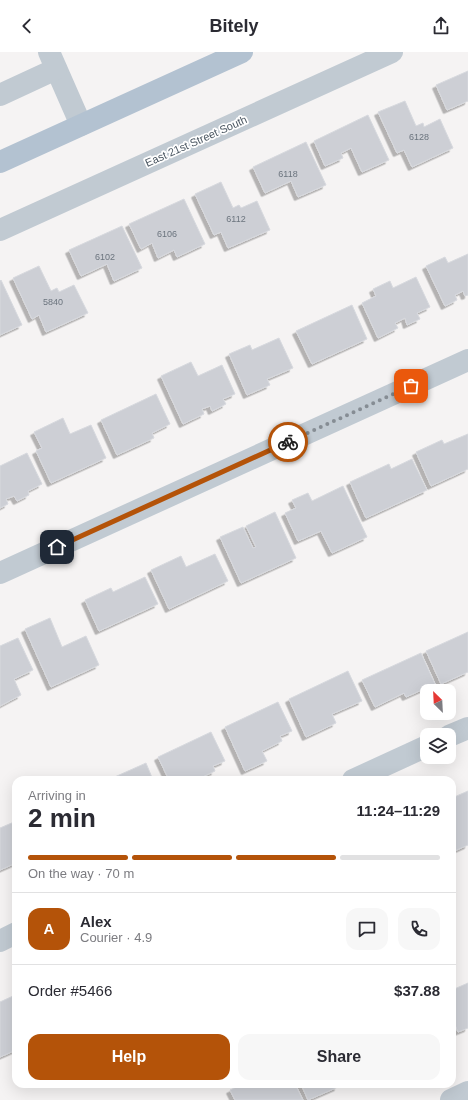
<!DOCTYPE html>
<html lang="en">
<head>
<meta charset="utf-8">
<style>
  :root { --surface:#fff; --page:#f7f7f7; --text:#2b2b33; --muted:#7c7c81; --line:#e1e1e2; --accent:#b45309 }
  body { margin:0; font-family:Helvetica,sans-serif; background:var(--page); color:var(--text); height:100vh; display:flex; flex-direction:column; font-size:15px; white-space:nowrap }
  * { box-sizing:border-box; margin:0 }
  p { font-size:13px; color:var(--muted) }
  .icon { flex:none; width:22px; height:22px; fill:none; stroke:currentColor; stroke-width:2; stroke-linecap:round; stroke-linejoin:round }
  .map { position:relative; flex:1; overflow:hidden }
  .drawer { position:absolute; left:12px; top:724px; width:444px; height:312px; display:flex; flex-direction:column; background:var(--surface); border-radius:12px; box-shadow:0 4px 16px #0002 }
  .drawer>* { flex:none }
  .needle { width:26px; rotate:336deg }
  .fabs { position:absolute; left:420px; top:632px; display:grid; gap:8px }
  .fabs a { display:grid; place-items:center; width:36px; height:36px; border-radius:8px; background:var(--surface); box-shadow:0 4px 16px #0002; font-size:20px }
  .pin { position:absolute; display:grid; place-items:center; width:34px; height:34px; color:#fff; margin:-17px; border-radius:8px; box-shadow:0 2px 6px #0006 }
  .courier { position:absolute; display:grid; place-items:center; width:40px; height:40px; margin:-20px; border:3px solid #b45309; border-radius:50%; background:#fff; color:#222; box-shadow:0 1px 5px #0007 }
  .headline em { font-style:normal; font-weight:700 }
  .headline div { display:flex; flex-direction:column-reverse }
  .headline { display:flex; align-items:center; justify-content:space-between; height:68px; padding:0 16px }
  h1 { font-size:26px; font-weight:700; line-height:30px }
  .bar { display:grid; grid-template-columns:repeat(4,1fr); gap:6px 4px; align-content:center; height:48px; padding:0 16px }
  .bar i { height:5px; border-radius:3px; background:var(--line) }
  .bar .active { background:var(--accent) }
  .bar p { grid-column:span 4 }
  .line { display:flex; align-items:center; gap:10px; padding:0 16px; border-top:1px solid var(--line) }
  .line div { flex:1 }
  .round { display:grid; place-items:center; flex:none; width:42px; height:42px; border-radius:12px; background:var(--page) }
  .button { display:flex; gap:8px; margin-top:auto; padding:8px 16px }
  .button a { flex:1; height:46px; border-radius:12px; background:var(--accent); color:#fff; font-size:16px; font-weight:700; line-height:46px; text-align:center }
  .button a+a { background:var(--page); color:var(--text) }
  header { display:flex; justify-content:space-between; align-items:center; height:52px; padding:0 16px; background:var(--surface); font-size:18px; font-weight:700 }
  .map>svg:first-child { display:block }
  .building { fill:#cdcfd5; stroke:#d7d9de; filter:url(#shadow) }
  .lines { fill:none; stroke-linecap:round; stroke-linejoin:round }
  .minor { stroke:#c1cad2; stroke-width:22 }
  .major { stroke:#b3c2d1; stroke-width:22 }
  .done { stroke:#868d94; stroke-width:4; stroke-dasharray:0 7.2 }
  .route { stroke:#b45309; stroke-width:5 }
  .labels { text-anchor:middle; stroke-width:3.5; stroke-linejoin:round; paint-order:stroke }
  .number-label { font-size:9px; fill:#6b747e }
  .street-label { font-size:11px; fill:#4a5661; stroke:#fff }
</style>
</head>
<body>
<header><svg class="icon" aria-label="back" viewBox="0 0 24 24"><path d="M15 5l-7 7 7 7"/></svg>Bitely<svg class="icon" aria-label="share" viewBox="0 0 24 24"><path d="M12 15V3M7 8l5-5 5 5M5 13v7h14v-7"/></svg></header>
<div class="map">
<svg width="468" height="1048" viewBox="0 0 468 1048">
  <defs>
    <filter id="shadow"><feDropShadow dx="-3.5" dy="3.5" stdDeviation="0" flood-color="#0004"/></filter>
  </defs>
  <rect width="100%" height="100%" fill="#f5f3f3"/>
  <g class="building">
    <path d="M468 19V49L447 58 436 33Z"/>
    <path d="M405 49 416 74 423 71 424 75 440 67 453 96 412 115 404 98 397 101 378 60Z"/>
    <path d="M368 63 389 108 362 120 351 96 341 101 343 106 325 114 314 89Z"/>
    <path d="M306 90 326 133 298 145 291 129 265 141 253 115Z"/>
    <path d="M221 130 233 156 239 153 241 156 257 149 270 178 228 196 221 180 214 183 195 142Z"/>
    <path d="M184 147 205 192 177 205 174 198 158 206 152 191 141 197 129 172Z"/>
    <path d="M122 174 142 216 114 229 107 212 81 224 69 198Z"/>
    <path d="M468 202V243L465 244 463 239 455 243 457 248 445 254 426 214 445 205 448 211Z"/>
    <path d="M39 214 51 239 57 236 59 240 74 233 88 261 46 280 39 263 32 267 13 226Z"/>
    <path d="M416 225 430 255 417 261 420 267 407 273 405 266 395 271 398 276 378 286 362 251 376 244 373 237 390 229 393 236Z"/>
    <path d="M1 228 22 273 0 283V229Z"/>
    <path d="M352 253 367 287 312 312 296 279Z"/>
    <path d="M279 286 293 316 267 327 270 333 247 343 229 302 250 293 252 298Z"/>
    <path d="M191 310 198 324 222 313 235 342 223 347 226 352 212 359 210 354 202 357 204 362 183 372 161 324Z"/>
    <path d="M156 342 170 372 152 381 154 386 117 403 101 368Z"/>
    <path d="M63 366 70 382 91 373 106 406 51 431 36 399 42 396 34 380Z"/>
    <path d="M468 382V417L431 434 416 400 442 388 444 392Z"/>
    <path d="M27 401 42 432 28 439 29 443 17 449 14 444 6 447 8 452 0 456V414Z"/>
    <path d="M412 407 427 438 366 466 350 430 389 412 391 417Z"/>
    <path d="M343 434 367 485 332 501 321 479 298 489 285 461 296 456 292 448 308 441 312 449Z"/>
    <path d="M275 460 296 506 241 531 220 485 243 475 253 496 256 495 246 474Z"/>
    <path d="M215 502 228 529 169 557 151 518 181 504 186 515Z"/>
    <path d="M145 525 158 552 99 579 85 548 111 536 113 540Z"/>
    <path d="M50 566 62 595 86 584 99 613 51 635 25 577Z"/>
    <path d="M468 580V620L441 632 426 599Z"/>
    <path d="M18 586 33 618 14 627 21 643 0 654V594Z"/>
    <path d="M421 601 435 632 406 645 404 641 375 655 362 628Z"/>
    <path d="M348 619 362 649 332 662 336 671 306 685 289 647Z"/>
    <path d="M278 650 292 679 280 684 282 689 262 699 267 709 245 719 225 675Z"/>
    <path d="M211 680 225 709 213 714 215 719 196 728H169L158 705Z"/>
    <path d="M146 711 153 728H108Z"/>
    <path d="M468 739V793L452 800V746Z"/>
    <path d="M14 770 16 775V811L0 818V776Z"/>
    <path d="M468 931V976L458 980 454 970H452V938Z"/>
    <path d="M13 944 16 951V998L0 1005V950Z"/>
    <path d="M243 1032H295L303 1048H235L230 1038Z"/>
    <path d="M301 1032H337L338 1035 308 1048Z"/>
  </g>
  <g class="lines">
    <g class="minor">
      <path d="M49 0 81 73"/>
      <path d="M0 43 56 17"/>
      <path d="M0 178 392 0"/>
      <path d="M0 521 468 308"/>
      <path d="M449 684 468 676"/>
      <path d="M353 728 427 694"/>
      <path d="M0 889 16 881"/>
      <path d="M451 1048 468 1040"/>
    </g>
    <path class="major" d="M0 110 242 0"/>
  </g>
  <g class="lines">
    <path class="done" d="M288 390 411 334"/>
    <path class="route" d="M57 495 288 390"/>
  </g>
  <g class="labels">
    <g class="number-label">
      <text x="419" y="88">6128</text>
      <text x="288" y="125">6118</text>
      <text x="236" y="170">6112</text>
      <text x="167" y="185">6106</text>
      <text x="105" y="208">6102</text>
      <text x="53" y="253">5840</text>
    </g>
    <g class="street-label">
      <text transform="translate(196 89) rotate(-24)" y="4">East 21st Street South</text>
    </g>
  </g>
</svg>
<div class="fabs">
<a><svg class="needle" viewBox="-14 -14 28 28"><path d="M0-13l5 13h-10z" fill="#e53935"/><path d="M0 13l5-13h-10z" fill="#7c7c81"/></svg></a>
<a><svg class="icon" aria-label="layers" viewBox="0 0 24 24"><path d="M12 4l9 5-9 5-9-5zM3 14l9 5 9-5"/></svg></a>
</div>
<div class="pin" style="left:411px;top:334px;background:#ea580c"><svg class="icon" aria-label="bag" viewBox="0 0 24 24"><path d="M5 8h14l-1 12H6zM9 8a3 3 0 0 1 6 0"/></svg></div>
<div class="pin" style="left:57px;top:495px;background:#1f2937"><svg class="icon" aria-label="home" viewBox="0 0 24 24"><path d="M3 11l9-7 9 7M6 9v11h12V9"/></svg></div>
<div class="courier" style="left:288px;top:390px"><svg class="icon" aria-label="bike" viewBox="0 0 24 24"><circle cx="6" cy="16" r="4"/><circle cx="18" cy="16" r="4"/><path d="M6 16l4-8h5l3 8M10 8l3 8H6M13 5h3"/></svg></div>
<section class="drawer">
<div class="headline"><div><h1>2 min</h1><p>Arriving in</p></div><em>11:24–11:29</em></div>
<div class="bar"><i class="active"></i><i class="active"></i><i class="active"></i><i></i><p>On the way · 70 m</p></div>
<div class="line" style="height:72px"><b class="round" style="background:var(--accent);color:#fff">A</b><div><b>Alex</b><p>Courier · 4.9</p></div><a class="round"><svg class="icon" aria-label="chat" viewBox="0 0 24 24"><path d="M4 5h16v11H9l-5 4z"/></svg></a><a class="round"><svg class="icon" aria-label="phone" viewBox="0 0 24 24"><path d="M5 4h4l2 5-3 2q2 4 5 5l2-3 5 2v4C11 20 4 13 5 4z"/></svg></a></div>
<div class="line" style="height:52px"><div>Order #5466</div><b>$37.88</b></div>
<div class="button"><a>Help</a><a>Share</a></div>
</section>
</div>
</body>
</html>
